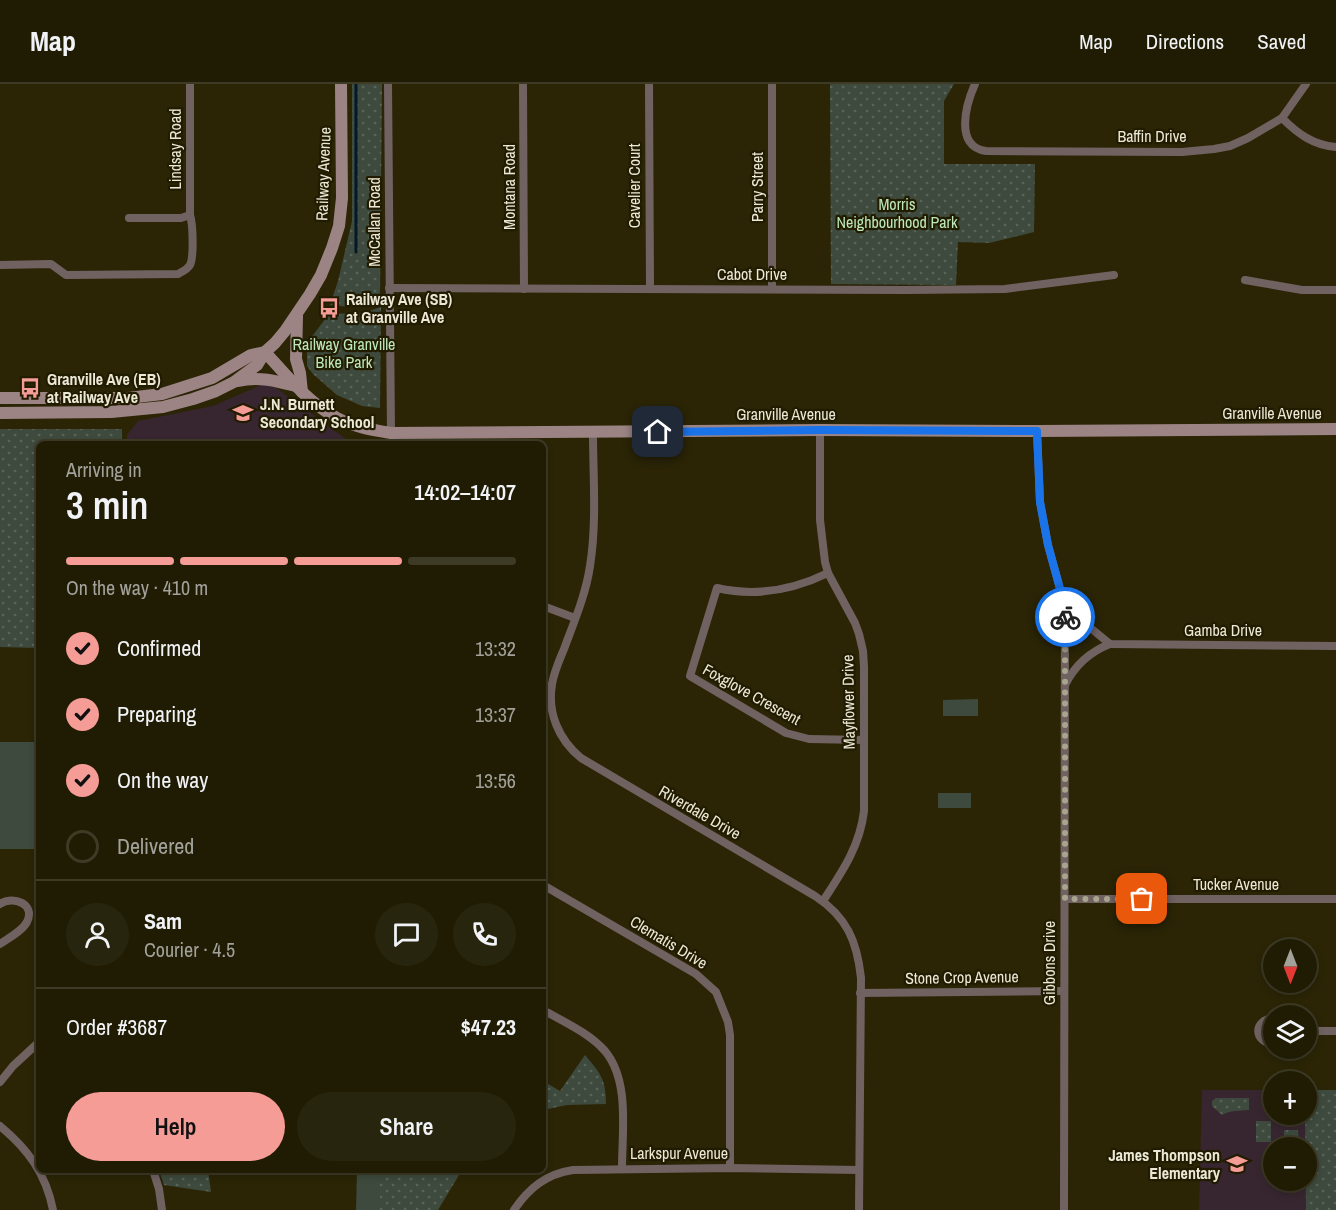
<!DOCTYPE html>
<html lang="en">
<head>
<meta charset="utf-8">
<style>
  :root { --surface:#201c04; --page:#28250e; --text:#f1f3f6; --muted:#a2a19a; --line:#3d3a26; --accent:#f59c96 }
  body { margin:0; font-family:"Archivo Narrow",sans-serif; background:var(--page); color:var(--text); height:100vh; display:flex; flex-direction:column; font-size:22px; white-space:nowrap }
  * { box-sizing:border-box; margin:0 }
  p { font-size:20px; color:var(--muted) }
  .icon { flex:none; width:33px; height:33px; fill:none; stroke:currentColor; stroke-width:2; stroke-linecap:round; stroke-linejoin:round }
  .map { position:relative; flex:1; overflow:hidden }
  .details { position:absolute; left:36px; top:357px; width:510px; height:732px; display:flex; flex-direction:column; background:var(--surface); border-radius:9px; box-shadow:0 3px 9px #0003,0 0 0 2px var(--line) }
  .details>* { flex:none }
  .needle { width:39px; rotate:180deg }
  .fabs { position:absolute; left:1263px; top:855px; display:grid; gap:12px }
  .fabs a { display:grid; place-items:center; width:54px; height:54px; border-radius:50%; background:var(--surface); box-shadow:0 3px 9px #0003,0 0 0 2px var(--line); font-size:30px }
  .pin { position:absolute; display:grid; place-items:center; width:51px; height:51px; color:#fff; margin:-26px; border-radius:12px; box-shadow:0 3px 9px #0006 }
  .courier { position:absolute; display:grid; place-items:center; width:60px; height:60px; margin:-30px; border:4px solid #1a73e8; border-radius:50%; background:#fff; color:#222; box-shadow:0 2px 8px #0007 }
  .head em { font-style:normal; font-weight:600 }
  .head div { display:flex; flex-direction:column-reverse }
  .head { display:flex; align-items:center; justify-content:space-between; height:102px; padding:0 30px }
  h1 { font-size:39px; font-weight:600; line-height:45px }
  .bar { display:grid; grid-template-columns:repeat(4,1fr); gap:9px 6px; align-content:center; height:72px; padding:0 30px }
  .bar i { height:8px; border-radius:4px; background:var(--line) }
  .bar .on { background:var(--accent) }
  .bar p { grid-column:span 4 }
  .line { display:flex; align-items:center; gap:15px; padding:0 30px; border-top:2px solid var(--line) }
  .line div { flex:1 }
  .round { display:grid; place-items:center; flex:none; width:63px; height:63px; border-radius:32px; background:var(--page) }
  ol { padding:0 30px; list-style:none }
  li { display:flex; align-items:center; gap:18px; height:66px }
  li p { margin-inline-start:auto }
  li .icon { padding:6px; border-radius:50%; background:var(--accent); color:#111; stroke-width:4 }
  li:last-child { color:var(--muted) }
  li i { width:33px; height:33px; border:3px solid var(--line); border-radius:50% }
  .action { display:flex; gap:12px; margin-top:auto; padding:12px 30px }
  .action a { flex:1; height:69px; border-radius:36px; background:var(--accent); color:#111; font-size:24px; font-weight:600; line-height:69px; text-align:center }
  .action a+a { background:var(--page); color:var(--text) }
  header { display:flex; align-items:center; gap:36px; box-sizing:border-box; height:84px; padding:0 30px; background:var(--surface); border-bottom:2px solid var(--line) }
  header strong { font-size:28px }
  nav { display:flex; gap:33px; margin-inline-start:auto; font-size:21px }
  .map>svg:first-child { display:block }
  .education { fill:#37262f }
  .grass { fill:#3d4a3d }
  .park { fill:url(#park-dots) }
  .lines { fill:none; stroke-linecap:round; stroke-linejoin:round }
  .stream { stroke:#031828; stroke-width:3 }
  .street { stroke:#716262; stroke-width:8 }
  .secondary { stroke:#9c8485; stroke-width:12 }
  .done { stroke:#a8a48d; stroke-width:6; stroke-dasharray:0 10.8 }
  .route { stroke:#1a73e8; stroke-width:8 }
  .labels { text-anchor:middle; stroke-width:4.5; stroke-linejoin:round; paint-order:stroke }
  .street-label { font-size:16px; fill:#ece8d6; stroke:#211b00 }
  .park-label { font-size:16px; fill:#bde8bc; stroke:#211b00 }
  .poi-label { font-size:16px; font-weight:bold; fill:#ece8d6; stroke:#211b00; text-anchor:start }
</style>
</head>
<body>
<header>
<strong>Map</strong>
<nav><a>Map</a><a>Directions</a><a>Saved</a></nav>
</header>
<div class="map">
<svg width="1336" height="1126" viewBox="0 0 1336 1126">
  <defs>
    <pattern id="park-dots" width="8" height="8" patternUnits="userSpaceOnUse" patternTransform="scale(1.5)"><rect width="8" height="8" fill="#3d4a3d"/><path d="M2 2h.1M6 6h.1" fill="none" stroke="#596458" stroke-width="1.8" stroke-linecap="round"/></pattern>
  </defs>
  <rect width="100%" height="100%" fill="#2b2506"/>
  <g class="education">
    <path d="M268 298 353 360H127V351L138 337 213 322Z"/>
    <path d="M1202 1006H1273L1274 1030 1305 1031V1063L1274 1064V1096L1306 1097V1126H1199Z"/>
  </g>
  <g class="grass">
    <path d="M978 615V632H943V616Z"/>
    <rect x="0" y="658" width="39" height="107"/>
    <rect x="938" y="709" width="33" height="15"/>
    <path d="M357 1086H380V1126H356Z"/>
  </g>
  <g class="park">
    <path d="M352 0H382L380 216C361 222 351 224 330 221L338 197 352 137Z"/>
    <path d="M830 0H954L944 17V80H1035L1034 148 989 159 958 158 956 201 831 200Z"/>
    <path d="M381 223 380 324 362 322 337 311 313 290 307 282V259L329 230 363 229Z"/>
    <path d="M0 345H122V360H39V564L0 563Z"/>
    <path d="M585 971C600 989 606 995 606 1020L567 1021 543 1026V997L560 1007Z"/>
    <path d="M1307 1006H1336V1126H1306L1305 1031 1306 1030Z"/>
    <path d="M1216 1014H1249V1026C1239 1027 1230 1026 1222 1031L1212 1022V1017Z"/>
    <rect x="1256" y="1037" width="15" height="21"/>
    <path d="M1285 1046H1298L1299 1063H1284V1047Z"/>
    <path d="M159 1086H208L211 1108 164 1101Z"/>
    <path d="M380 1086H462L438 1126H380Z"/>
  </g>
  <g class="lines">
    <path class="stream" d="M356 0V168"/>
    <g class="street">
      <path d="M388 0 391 349"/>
      <path d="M523 0 524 205"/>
      <path d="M649 0 650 205"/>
      <path d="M772 0V205"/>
      <path d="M975 0C966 20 954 63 986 67L1182 68 1214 65 1230 62 1248 54 1282 34 1306 0"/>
      <path d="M1282 34C1298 50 1313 61 1336 63"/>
      <path d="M129 134H181L190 131"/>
      <path d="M0 181 51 180 66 191 178 190C183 187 187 186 190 181 194 173 193 140 190 131V0"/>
      <path d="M1245 196 1302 206H1336"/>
      <path d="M389 204 906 206 1005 205 1114 191"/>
      <path d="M820 346V436L825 478 828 489 855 539 859 550 863 567 864 583V727C860 762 842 788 823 817"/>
      <path d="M1037 347 1040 418 1048 461 1065 523 1064 1126"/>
      <path d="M593 348C593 393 597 438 590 482 586 510 574 538 564 565 559 577 554 588 552 600 547 629 559 656 581 674L815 812C847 833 857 857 861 894L859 1126"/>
      <path d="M828 489C793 506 756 513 717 504L690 592 786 649 809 655 864 656"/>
      <path d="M543 522 575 534"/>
      <path d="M1065 523 1110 560 1336 562"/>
      <path d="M1065 601C1075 581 1089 568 1110 560"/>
      <path d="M543 801 696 890 716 908 728 938 730 951V1084"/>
      <path d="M1065 815H1336"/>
      <path d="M0 820C13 811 36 820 27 838 22 847 9 854 0 860"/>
      <path d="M860 909 1064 907"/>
      <path d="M543 926C564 938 589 949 605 967 630 997 622 1048 622 1084"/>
      <path d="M1274 934C1253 935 1253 959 1274 960"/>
      <path d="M1306 947H1336"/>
      <path d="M0 998 13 982 39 958"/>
      <path d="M0 1042C28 1065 46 1090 53 1126"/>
      <path d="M153 1086 159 1105 162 1126"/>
      <path d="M514 1126C529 1104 546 1090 573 1086L730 1084 859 1086"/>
    </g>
    <g class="secondary">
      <path d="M297 232 296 275 300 289 302 308"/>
      <path d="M265 268C286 291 308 319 337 334 354 343 373 346 391 349L820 346 1037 347 1336 345"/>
      <path d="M238 297C258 292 277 297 296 302"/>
      <path d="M0 314H128L162 310 212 294 251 271 265 268"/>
      <path d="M0 329 111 328 163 323 193 315 216 307 234 298 257 281 265 268 275 259 285 247 310 210 321 191 332 164 339 142 342 114 341 0"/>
    </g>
  </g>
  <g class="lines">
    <path class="done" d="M1065 533V815H1142"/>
    <path class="route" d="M658 348 820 346 1037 347 1040 418 1048 461 1065 523V533"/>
  </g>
  <defs>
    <g id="bus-bare" transform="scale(1.62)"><path d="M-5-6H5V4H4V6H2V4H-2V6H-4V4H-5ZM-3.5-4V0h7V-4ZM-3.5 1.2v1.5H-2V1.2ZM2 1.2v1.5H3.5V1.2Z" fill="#f59c96" stroke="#211b00" stroke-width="2.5" paint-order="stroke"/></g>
    <g id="school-bare" transform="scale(1.62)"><path d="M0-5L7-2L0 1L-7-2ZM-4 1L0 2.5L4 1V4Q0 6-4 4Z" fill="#f59c96" stroke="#211b00" stroke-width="2.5" paint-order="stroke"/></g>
  </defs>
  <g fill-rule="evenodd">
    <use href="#bus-bare" x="329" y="224"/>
    <use href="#bus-bare" x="30" y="304"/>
    <use href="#school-bare" x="243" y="329"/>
    <use href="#school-bare" x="1237" y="1080"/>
  </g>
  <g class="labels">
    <g class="street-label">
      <text x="1152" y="58">Baffin Drive</text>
      <text transform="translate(175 65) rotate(-90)" y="6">Lindsay Road</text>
      <text transform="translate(323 90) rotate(-88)" y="6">Railway Avenue</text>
      <text transform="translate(634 102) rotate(-90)" y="6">Cavelier Court</text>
      <text transform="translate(509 103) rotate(-90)" y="6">Montana Road</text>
      <text transform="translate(757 103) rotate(-90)" y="6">Parry Street</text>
      <text transform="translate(374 138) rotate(-90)" y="6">McCallan Road</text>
      <text x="752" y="196">Cabot Drive</text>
      <text x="1272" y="335">Granville Avenue</text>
      <text x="786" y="336">Granville Avenue</text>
      <text x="1223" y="552">Gamba Drive</text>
      <text transform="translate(752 610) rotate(29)" y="6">Foxglove Crescent</text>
      <text transform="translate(848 618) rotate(-91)" y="6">Mayflower Drive</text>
      <text transform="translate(700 728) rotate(30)" y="6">Riverdale Drive</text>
      <text x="1236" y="806">Tucker Avenue</text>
      <text transform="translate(669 858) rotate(31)" y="6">Clematis Drive</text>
      <text transform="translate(1049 879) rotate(-90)" y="6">Gibbons Drive</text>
      <text transform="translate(962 893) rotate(-1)" y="6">Stone Crop Avenue</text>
      <text x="679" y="1075">Larkspur Avenue</text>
    </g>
    <g class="park-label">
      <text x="897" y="126">Morris<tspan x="897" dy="18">Neighbourhood Park</tspan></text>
      <text x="344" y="266">Railway Granville<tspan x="344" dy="18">Bike Park</tspan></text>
    </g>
    <g class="poi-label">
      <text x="346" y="221">Railway Ave (SB)<tspan x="346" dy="18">at Granville Ave</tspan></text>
      <text x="47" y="301">Granville Ave (EB)<tspan x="47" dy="18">at Railway Ave</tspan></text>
      <text x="260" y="326">J.N. Burnett<tspan x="260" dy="18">Secondary School</tspan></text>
      <text x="1220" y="1077" text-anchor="end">James Thompson<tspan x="1220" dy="18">Elementary</tspan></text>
    </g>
  </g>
</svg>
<div class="fabs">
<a><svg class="needle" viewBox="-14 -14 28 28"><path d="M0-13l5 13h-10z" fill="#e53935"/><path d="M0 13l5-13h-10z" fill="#a2a19a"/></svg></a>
<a><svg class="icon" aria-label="layers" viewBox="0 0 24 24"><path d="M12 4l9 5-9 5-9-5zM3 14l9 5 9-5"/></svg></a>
<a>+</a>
<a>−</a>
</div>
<div class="pin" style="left:1142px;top:815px;background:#ea580c"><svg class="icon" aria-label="bag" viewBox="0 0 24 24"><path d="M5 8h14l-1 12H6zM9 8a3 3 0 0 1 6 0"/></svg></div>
<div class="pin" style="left:658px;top:348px;background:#1f2937"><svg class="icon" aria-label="home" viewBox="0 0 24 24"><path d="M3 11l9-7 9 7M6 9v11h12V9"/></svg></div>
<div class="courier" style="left:1065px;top:533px"><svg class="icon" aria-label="bike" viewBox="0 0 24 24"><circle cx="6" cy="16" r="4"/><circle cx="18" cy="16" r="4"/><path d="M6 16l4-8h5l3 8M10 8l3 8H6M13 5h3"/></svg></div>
<section class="details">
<div class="head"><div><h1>3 min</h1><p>Arriving in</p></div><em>14:02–14:07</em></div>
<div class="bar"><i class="on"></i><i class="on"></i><i class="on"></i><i></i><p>On the way · 410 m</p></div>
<ol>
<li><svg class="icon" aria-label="check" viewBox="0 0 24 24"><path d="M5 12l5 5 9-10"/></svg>Confirmed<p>13:32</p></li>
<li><svg class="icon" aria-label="check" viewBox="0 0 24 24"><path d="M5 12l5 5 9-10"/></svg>Preparing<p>13:37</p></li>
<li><svg class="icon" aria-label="check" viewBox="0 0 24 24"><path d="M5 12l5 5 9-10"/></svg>On the way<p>13:56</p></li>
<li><i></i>Delivered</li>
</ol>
<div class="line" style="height:108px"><a class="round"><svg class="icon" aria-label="person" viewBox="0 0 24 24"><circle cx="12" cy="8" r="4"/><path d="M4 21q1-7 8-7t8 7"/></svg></a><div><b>Sam</b><p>Courier · 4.5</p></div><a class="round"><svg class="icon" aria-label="chat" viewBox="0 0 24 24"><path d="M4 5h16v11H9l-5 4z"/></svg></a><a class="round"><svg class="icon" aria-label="phone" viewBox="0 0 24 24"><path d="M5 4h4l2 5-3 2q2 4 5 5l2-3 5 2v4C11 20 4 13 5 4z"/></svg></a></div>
<div class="line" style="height:78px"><div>Order #3687</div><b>$47.23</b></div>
<div class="action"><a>Help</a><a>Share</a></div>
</section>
</div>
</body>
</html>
